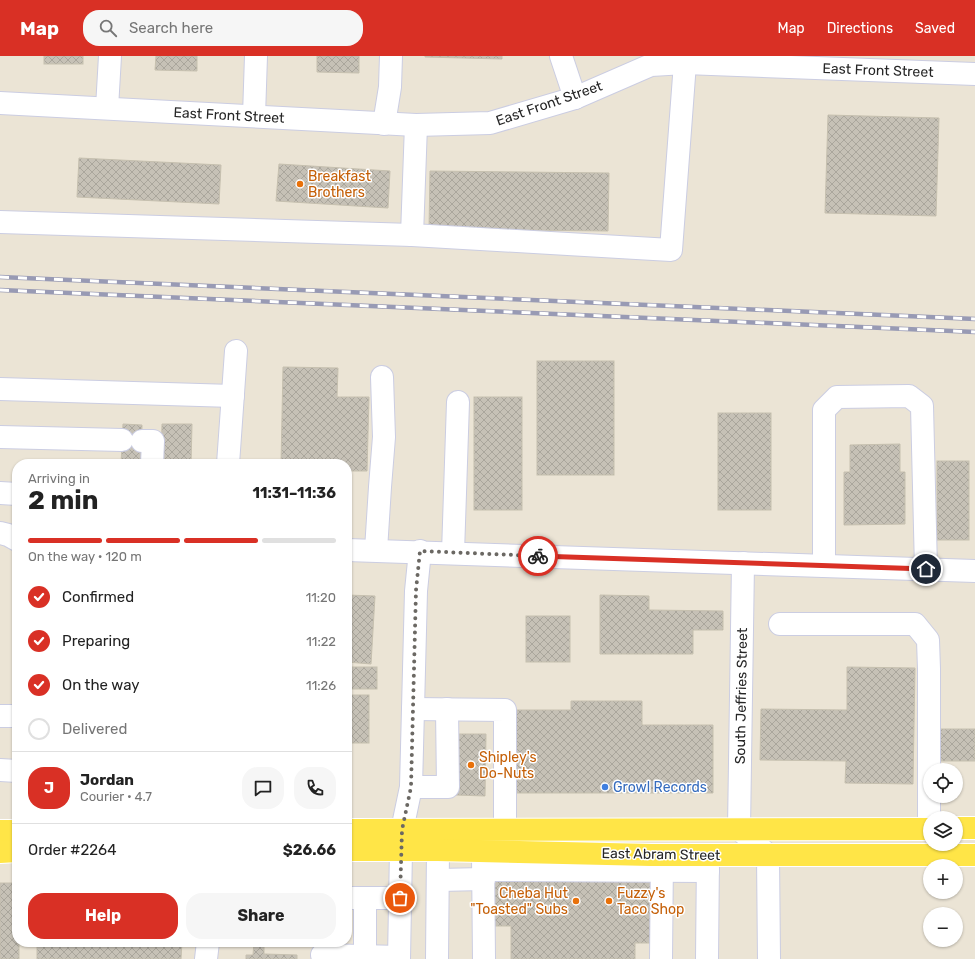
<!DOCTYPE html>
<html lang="en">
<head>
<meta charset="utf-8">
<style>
  :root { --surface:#fff; --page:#f6f6f6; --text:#222; --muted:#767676; --line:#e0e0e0; --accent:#d93025 }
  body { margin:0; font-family:Rubik,sans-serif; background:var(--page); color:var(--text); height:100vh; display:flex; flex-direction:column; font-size:15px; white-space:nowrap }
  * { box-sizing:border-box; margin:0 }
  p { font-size:13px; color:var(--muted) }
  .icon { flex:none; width:22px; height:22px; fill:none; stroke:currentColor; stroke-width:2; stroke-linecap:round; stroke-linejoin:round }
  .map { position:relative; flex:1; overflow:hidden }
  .side { position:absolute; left:12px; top:403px; width:340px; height:488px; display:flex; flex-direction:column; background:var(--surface); border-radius:16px; box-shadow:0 1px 3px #0004 }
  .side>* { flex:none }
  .buttons { position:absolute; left:923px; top:707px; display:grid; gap:8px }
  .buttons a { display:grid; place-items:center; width:40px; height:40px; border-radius:50%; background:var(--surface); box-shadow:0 1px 3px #0004; font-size:20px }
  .pin { position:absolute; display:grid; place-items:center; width:34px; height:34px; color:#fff; margin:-17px; border:2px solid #fff; border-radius:50%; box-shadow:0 1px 4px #0007 }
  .courier { position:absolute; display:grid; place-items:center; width:40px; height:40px; margin:-20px; border:3px solid #d93025; border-radius:50%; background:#fff; color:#222; box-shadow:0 1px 5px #0007 }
  .overview em { font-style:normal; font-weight:700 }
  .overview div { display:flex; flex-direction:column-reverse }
  .overview { display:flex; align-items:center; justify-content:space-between; height:68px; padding:0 16px }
  h1 { font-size:26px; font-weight:700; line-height:30px }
  .bar { display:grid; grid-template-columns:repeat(4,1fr); gap:6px 4px; align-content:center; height:48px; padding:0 16px }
  .bar i { height:5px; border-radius:3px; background:var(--line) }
  .bar .selected { background:var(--accent) }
  .bar p { grid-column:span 4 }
  .line { display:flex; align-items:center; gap:10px; padding:0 16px; border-top:1px solid var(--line) }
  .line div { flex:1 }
  .round { display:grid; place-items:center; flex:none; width:42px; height:42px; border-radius:16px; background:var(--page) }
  ol { padding:0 16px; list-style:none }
  li { display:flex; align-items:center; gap:12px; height:44px }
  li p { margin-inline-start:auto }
  li .icon { padding:4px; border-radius:50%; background:var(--accent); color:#fff; stroke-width:4 }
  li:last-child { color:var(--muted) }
  li i { width:22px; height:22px; border:2px solid var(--line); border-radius:50% }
  .action { display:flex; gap:8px; margin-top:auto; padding:8px 16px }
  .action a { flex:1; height:46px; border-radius:16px; background:var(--accent); color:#fff; font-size:16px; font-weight:700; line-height:46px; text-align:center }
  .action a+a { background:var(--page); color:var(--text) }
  header { display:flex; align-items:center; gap:24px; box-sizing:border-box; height:56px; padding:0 20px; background:var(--accent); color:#fff }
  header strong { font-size:19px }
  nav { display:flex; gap:22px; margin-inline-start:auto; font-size:14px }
  .search { width:280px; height:36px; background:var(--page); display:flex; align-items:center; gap:10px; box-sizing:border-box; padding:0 14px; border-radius:16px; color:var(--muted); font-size:15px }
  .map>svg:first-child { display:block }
  .building { fill:url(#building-cross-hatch); stroke:#c6c0af }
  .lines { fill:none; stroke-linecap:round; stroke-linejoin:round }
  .minor-casing { stroke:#cbcde2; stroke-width:24 }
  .major-casing { stroke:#fff; stroke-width:24 }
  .minor { stroke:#fff; stroke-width:22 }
  .major { stroke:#ffe547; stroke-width:22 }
  .rail-casing { stroke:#989ab4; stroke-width:4.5 }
  .rail { stroke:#fff; stroke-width:3; stroke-dasharray:9; stroke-linecap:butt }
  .done { stroke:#6b6863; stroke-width:4; stroke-dasharray:0 7.2 }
  .route { stroke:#d93025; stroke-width:5 }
  .food-dot { fill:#e8710a; stroke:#fff; stroke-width:1.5 }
  .shop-dot { fill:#3f7fe0; stroke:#fff; stroke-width:1.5 }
  .labels { text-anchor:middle; stroke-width:3; stroke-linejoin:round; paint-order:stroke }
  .street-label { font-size:14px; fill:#262626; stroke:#fff }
  .food-label { font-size:14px; fill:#c56008; stroke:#fff; text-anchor:start }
  .shop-label { font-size:14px; fill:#366cbe; stroke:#fff; text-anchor:start }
</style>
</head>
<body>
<header>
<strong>Map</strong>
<div class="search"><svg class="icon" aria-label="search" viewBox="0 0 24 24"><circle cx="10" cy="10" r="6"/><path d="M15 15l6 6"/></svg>Search here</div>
<nav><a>Map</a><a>Directions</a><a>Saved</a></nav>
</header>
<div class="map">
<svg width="975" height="903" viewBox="0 0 975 903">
  <defs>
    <pattern id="building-cross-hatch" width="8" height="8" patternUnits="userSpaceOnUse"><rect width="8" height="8" fill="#c6c1b6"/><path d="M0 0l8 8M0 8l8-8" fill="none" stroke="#aaa69c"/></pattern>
  </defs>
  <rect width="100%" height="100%" fill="#ebe4d5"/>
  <g class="building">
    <rect x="44" y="0" width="39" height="8"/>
    <path d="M156 0H197V15L155 14Z"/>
    <path d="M317 0H359V17L317 16Z"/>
    <path d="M425 0H502V3L425 1Z"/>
    <path d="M828 59 939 62 936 160 825 157Z"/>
    <path d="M79 102 221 109 219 148 77 141Z"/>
    <path d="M279 108 390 115 388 152 276 145Z"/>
    <path d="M430 115 609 117 608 175 429 173Z"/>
    <rect x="537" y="305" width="77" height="114"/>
    <path d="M283 311 338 312 337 341H369L367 415H347V408H281Z"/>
    <rect x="474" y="341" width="48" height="113"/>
    <rect x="718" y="357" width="53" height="97"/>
    <path d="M123 368 142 369 141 408H121Z"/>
    <path d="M162 368H192L191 408H161Z"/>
    <path d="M900 388V416H905V468L844 469V416H850V389Z"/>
    <rect x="937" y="405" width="32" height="79"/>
    <path d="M347 539 375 540 371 608 347 606Z"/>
    <path d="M600 539 649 540V554L723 555V574H693V598H600Z"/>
    <rect x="526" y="560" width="44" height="46"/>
    <rect x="351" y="611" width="26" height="22"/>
    <path d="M847 611 915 612 913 728 845 727 846 705 760 704 761 653 847 654Z"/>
    <rect x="347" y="639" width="22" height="48"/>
    <path d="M571 645H642V669H713V737H512V654H571Z"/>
    <rect x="939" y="673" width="36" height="32"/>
    <path d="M456 678H486L485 740 456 739Z"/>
    <path d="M494 822 653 823 652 887H635V903H511V870H494Z"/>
    <path d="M0 827H17V886H19V903H0Z"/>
    <path d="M37 886H182L181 903H37Z"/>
    <path d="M254 886H264V898L297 899V903H246V899H253Z"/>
  </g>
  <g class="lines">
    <g class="minor-casing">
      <g id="minor">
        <path d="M561 0 575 42"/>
        <path d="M0 47 416 69 490 67 575 42 651 9 685 7 975 18"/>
        <path d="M107 52 110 0"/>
        <path d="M254 60 256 0"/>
        <path d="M384 68 390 31 391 0"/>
        <path d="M416 69 412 179 671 194 685 7"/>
        <path d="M0 166 412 179"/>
        <path d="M0 333 233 340"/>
        <path d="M0 381 122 384"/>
        <path d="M142 385H153L152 408"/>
        <path d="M228 408 236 295"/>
        <path d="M0 437 17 438"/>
        <path d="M0 477 8 479 17 484"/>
        <path d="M347 494 975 515"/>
        <path d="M376 494 380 431 384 381 382 321"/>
        <path d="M453 497 458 346"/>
        <path d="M743 507 739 773 768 799 769 903"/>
        <path d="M824 510V354L837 341 909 340 922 350 926 513"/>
        <path d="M780 568H915L928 584 929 613V773"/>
        <path d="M413 653 505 654V774"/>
        <path d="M0 660H17"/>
        <path d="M0 714 17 715"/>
        <path d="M411 731H448L447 653"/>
        <path d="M483 800 484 903"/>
        <path d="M484 814 708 815"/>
        <path d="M439 824 484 823"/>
        <path d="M347 842H400"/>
        <path d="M322 899 399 901"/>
        <path d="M365 900V842"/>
        <path d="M206 903 208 886"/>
        <path d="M399 903 401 794 402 774 411 731 416 535 420 495"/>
        <path d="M437 903 438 794"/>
        <path d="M661 903 662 800"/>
        <path d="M707 903 708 800"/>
      </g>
    </g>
    <g class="major-casing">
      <g id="major">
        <path d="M956 772H975"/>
        <path d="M347 774 930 773"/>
        <path d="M0 775H17"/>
        <path d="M347 794H438L651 799H975"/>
        <path d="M0 796 17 795"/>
      </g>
    </g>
    <use href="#minor" class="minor"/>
    <use href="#major" class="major"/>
    <g class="rail-casing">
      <g id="rail">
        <path d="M0 221 975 263"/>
        <path d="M0 234 975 276"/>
      </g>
    </g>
    <use href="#rail" class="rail"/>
  </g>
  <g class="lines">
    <path class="done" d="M400 842 402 774 411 731 416 534 420 495 538 500"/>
    <path class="route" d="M538 500 926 513"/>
  </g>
  <g class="food-dot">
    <circle cx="300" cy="128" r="4"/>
    <circle cx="471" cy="709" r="4"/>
    <circle cx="576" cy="845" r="4"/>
    <circle cx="609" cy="845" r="4"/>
  </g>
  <circle class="shop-dot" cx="605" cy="731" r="4"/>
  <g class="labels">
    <g class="street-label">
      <text transform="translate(878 14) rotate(2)" y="5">East Front Street</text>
      <text transform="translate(549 47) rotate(-19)" y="5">East Front Street</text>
      <text transform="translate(229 59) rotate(3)" y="5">East Front Street</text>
      <text transform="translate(741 640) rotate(-89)" y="5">South Jeffries Street</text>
      <text transform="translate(661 798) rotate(1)" y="5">East Abram Street</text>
    </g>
    <g class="food-label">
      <text x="308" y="125">Breakfast<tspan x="308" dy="16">Brothers</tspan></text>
      <text x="479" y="706">Shipley's<tspan x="479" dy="16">Do-Nuts</tspan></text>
      <text x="568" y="842" text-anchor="end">Cheba Hut<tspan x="568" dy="16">"Toasted" Subs</tspan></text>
      <text x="617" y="842">Fuzzy's<tspan x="617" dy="16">Taco Shop</tspan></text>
    </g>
    <g class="shop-label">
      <text x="613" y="736">Growl Records</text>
    </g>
  </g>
</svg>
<div class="buttons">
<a><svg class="icon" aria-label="locate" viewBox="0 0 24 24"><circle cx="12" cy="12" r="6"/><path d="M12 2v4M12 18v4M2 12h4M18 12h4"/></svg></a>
<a><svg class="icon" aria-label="layers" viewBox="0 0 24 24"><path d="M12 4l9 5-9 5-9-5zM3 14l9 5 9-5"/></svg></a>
<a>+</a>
<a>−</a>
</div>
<div class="pin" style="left:400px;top:842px;background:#ea580c"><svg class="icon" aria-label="bag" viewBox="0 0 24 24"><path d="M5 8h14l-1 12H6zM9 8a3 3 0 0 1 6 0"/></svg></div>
<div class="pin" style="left:926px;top:513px;background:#1f2937"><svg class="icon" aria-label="home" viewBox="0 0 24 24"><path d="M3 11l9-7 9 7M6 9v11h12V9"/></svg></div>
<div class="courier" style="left:538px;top:500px"><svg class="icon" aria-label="bike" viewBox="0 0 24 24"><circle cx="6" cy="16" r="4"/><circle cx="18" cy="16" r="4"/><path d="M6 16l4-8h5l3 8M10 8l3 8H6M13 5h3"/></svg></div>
<section class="side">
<div class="overview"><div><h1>2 min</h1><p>Arriving in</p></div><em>11:31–11:36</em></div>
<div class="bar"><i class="selected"></i><i class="selected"></i><i class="selected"></i><i></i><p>On the way · 120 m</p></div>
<ol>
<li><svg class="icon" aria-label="check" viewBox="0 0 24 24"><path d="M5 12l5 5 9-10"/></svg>Confirmed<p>11:20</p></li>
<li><svg class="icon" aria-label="check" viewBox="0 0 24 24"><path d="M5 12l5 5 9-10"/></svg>Preparing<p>11:22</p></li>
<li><svg class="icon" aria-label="check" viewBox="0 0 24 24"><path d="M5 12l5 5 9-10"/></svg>On the way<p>11:26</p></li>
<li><i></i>Delivered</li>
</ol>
<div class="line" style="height:72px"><b class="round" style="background:var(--accent);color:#fff">J</b><div><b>Jordan</b><p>Courier · 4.7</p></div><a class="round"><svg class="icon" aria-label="chat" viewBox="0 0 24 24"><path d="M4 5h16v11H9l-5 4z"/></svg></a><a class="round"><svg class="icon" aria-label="phone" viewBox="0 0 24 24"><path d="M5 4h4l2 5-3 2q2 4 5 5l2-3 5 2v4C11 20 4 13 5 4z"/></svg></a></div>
<div class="line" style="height:52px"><div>Order #2264</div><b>$26.66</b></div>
<div class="action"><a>Help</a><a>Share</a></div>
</section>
</div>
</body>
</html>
